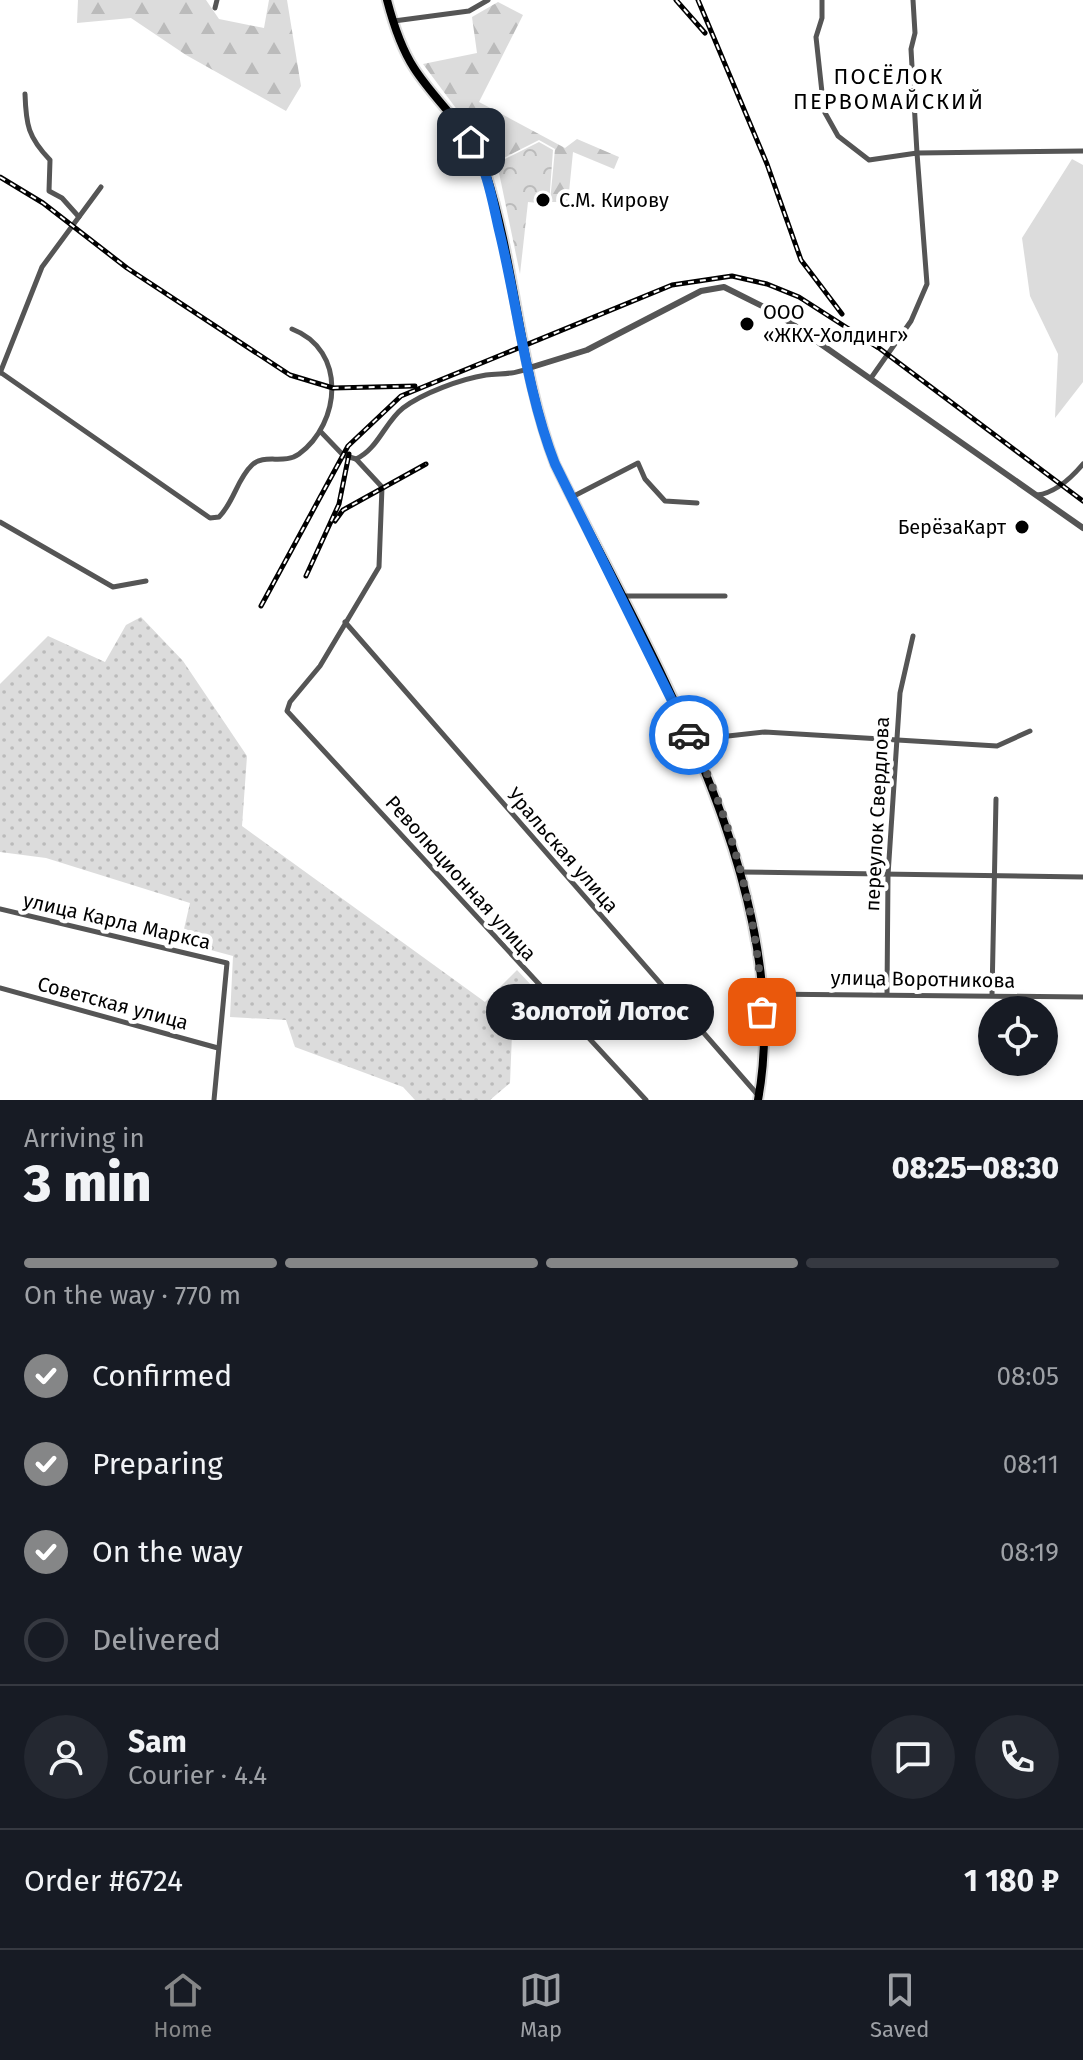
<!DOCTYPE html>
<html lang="en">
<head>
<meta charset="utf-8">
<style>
  :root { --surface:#171b24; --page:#242831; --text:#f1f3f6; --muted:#9ea1a6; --line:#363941; --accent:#858687 }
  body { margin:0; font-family:"Fira Sans",sans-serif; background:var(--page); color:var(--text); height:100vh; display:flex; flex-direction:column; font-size:30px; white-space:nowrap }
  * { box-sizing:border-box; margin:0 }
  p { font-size:26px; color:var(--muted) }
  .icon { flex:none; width:44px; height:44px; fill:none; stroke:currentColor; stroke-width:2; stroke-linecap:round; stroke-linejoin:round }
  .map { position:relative; height:1100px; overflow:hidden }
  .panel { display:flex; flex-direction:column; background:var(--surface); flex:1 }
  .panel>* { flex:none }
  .tools { position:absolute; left:978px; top:996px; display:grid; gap:16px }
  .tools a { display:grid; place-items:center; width:80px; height:80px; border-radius:50%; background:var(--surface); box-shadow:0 4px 12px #0003; font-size:40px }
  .pin { position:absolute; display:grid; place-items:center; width:68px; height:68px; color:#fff; margin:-34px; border-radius:16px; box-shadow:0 4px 12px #0006 }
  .courier { position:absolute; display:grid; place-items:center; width:80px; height:80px; margin:-40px; border:6px solid #1a73e8; border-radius:50%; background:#fff; color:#222; box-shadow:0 2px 10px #0007 }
  .bubble { position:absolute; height:56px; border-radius:28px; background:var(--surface); box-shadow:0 4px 12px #0003; font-size:26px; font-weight:800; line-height:56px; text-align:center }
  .headline em { font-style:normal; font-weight:800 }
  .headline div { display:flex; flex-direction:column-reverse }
  .headline { display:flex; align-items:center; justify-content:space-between; height:136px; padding:0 24px }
  h1 { font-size:52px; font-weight:800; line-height:60px }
  .bar { display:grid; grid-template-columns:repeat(4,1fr); gap:12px 8px; align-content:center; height:96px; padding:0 24px }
  .bar i { height:10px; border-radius:6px; background:var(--line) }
  .bar .on { background:var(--accent) }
  .bar p { grid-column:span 4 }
  .line { display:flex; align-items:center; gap:20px; padding:0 24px; border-top:2px solid var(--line) }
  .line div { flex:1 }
  .round { display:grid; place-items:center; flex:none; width:84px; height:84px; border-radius:42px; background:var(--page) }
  ol { padding:0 24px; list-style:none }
  li { display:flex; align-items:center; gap:24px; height:88px }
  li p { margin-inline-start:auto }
  li .icon { padding:8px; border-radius:50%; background:var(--accent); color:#fff; stroke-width:4 }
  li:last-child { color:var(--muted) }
  li i { width:44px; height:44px; border:4px solid var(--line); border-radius:50% }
  .dock { display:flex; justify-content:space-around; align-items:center; height:112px; border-top:2px solid var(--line); background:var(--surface); font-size:22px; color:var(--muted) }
  .dock a { display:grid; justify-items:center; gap:4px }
  .dock .on { color:var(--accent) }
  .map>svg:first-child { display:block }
  .grass { fill:url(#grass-dots) }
  .forest { fill:url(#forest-firs) }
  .park { fill:url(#park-crowns) }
  .garden { fill:#dcdcdc }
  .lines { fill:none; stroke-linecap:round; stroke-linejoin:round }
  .primary-casing { stroke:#dbdbdb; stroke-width:12 }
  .minor { stroke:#555; stroke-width:5 }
  .tertiary { stroke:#555; stroke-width:6 }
  .primary { stroke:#000; stroke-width:8 }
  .rail-casing { stroke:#000; stroke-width:5 }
  .rail { stroke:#fff; stroke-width:2; stroke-dasharray:6; stroke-linecap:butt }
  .done { stroke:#595959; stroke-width:8; stroke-dasharray:0 14.4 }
  .route { stroke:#1a73e8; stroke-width:10 }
  .poi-dot { fill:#000; stroke:#fff; stroke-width:3 }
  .labels { text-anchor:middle; stroke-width:8; stroke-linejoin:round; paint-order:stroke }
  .poi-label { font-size:20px; fill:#000; stroke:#fff; text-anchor:start }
  .street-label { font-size:20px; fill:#000; stroke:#fff }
  .neighbourhood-label { font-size:22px; letter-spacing:2px; fill:#000; stroke:#fff }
</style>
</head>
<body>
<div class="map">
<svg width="1083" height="1100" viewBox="0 0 1083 1100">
  <defs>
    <pattern id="grass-dots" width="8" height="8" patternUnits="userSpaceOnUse" patternTransform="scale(2)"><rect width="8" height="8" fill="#dcdcdc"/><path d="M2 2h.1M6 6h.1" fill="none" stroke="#bbb" stroke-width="1.8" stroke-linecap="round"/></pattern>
    <pattern id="forest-firs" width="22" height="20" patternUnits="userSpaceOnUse" patternTransform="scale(2)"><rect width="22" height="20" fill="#dcdcdc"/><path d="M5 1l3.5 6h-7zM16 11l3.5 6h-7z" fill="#bbb"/></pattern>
    <pattern id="park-crowns" width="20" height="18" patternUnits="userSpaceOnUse" patternTransform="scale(2)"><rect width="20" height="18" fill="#dcdcdc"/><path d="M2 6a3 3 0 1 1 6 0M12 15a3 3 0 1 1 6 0" fill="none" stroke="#bbb"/></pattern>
  </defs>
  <rect width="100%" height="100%" fill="#fff"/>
  <path class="grass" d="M141 617 183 661 247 756 242 826 485 1002 517 970 533 987 513 1009 510 1083 490 1100H415L403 1087 295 1047 286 1020 230 1017 233 956 181 942 190 903 46 858 0 852V684L48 636 105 662 126 625Z"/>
  <g class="forest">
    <path d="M78 0H206L219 19 264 28 269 0H287L301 86 286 111 186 55 131 18 77 23Z"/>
    <path d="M498 2 523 15 479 102 565 148 577 139 619 157 614 169 573 152 568 202H550L555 149 539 140 496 162 423 64 477 53 472 17Z"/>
  </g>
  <path class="park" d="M539 142 553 150 549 204 528 202 520 274 497 163Z"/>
  <path class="garden" d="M1072 159 1083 165V382L1055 418 1058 354 1030 296 1022 238Z"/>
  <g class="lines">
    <g class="primary-casing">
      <path id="primary" d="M387 0C393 23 401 48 414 68 437 104 472 130 486 173 516 268 520 371 555 464 645 647 797 889 758 1100"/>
    </g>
    <g class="minor">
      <path d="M822 0V18L816 37 824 111 838 136 869 160 917 153 927 284 911 321 871 378"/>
      <path d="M913 0 915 33 911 49 917 153 1083 151"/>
      <path d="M215 8 217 0"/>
      <path d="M394 21 469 11 488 0"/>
      <path d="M25 94C26 125 28 137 50 160L49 191 62 198 79 217"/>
      <path d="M0 372 210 518 219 517C234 502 237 479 252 465 264 453 284 465 299 454 341 423 347 350 292 329"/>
      <path d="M0 373 42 267 101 187"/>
      <path d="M321 432 343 455 356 459C378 449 385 422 403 408 423 393 461 379 486 375 502 373 514 375 529 368"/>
      <path d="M356 459 382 487 379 567 320 666 290 702 287 711 646 1100"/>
      <path d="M1037 495C1055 493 1072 477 1083 464"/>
      <path d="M572 497 638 463 645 479 665 501 697 503"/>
      <path d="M0 522 113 587 146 581"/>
      <path d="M622 596H725"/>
      <path d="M345 622 757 1094"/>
      <path d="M692 740 765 732 997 746 1030 731"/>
      <path d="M740 872 1083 877"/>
      <path d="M0 909 227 963 214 1100"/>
      <path d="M0 988 218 1048"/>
      <path d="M762 994 1083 997"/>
      <path d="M887 994 888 875 900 693 913 636"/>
      <path d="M992 995 996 799"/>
    </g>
    <path class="tertiary" d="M529 368 587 350 701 291 724 287 778 314 1083 528"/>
    <use href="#primary" class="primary"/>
    <g class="rail-casing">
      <g id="rail">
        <path d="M676 0 705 33"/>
        <path d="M698 0 767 164 801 260 842 314"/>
        <path d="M0 177 43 203 127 268 290 375 333 388 415 386"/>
        <path d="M871 342 1083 501"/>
        <path d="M335 521 343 510 426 464"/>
        <path d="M306 576 339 504 349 454"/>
        <path d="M261 606 348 446 401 396 672 285 732 276 767 284 799 297 877 347"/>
      </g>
    </g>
    <use href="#rail" class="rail"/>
  </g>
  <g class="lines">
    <path class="done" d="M689 735C731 818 759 918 762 1012"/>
    <path class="route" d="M471 142C487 169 492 199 499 230 518 307 526 390 555 464L689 735"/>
  </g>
  <g class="poi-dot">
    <circle cx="543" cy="200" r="8"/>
    <circle cx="747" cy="324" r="8"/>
    <circle cx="1022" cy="527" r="8"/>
  </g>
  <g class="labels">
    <g class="poi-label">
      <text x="559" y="207">С.М. Кирову</text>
      <text x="763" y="319">ООО<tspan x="763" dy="23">«ЖКХ-Холдинг»</tspan></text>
      <text x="1006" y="534" text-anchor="end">БерёзаКарт</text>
    </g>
    <g class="street-label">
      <text transform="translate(877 814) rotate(-87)" y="7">переулок Свердлова</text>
      <text transform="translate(563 850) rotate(49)" y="7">Уральская улица</text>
      <text transform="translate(461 878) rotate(48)" y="7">Революционная улица</text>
      <text transform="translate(117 921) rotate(13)" y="7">улица Карла Маркса</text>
      <text transform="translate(923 979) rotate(1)" y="7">улица Воротникова</text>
      <text transform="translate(113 1003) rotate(15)" y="7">Советская улица</text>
    </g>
    <g class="neighbourhood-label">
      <text x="889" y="84">ПОСЁЛОК<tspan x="889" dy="25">ПЕРВОМАЙСКИЙ</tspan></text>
    </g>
  </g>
</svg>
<div class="tools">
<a><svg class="icon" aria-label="locate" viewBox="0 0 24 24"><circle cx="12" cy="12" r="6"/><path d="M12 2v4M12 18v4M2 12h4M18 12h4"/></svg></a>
</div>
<div class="pin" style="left:762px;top:1012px;background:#ea580c"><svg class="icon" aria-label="bag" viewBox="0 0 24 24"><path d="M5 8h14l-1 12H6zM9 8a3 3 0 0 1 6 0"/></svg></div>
<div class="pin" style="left:471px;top:142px;background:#1f2937"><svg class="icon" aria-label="home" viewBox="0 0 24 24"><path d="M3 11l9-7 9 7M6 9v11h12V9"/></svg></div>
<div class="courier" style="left:689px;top:735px"><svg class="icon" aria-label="car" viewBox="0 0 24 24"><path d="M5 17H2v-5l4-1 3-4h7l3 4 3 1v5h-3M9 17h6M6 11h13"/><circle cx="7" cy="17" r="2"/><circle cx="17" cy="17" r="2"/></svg></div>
<div class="bubble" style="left:486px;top:984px;width:228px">Золотой Лотос</div>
</div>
<section class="panel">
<div class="headline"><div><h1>3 min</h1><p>Arriving in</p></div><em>08:25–08:30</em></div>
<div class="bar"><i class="on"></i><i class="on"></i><i class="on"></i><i></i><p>On the way · 770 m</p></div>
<ol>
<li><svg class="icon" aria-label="check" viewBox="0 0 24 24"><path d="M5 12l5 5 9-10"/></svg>Confirmed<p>08:05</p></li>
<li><svg class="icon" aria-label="check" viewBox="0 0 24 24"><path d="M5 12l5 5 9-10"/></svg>Preparing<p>08:11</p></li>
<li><svg class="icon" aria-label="check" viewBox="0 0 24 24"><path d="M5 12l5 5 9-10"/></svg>On the way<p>08:19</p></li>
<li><i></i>Delivered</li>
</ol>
<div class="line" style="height:144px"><a class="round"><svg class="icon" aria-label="person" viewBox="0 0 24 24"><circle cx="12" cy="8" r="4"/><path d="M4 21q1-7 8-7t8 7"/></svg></a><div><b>Sam</b><p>Courier · 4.4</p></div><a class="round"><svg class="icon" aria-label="chat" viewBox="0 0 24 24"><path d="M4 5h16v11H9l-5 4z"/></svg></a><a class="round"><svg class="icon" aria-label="phone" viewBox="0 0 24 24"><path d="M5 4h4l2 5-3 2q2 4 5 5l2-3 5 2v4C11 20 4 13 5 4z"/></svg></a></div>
<div class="line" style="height:104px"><div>Order #6724</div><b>1 180 ₽</b></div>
</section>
<nav class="dock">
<a class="on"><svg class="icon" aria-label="home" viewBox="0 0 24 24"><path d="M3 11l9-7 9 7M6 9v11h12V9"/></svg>Home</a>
<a><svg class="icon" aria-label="map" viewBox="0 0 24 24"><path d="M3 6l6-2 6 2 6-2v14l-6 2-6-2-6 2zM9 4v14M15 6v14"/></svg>Map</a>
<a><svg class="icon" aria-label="saved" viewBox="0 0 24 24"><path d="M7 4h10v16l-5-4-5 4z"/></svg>Saved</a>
</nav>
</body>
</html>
